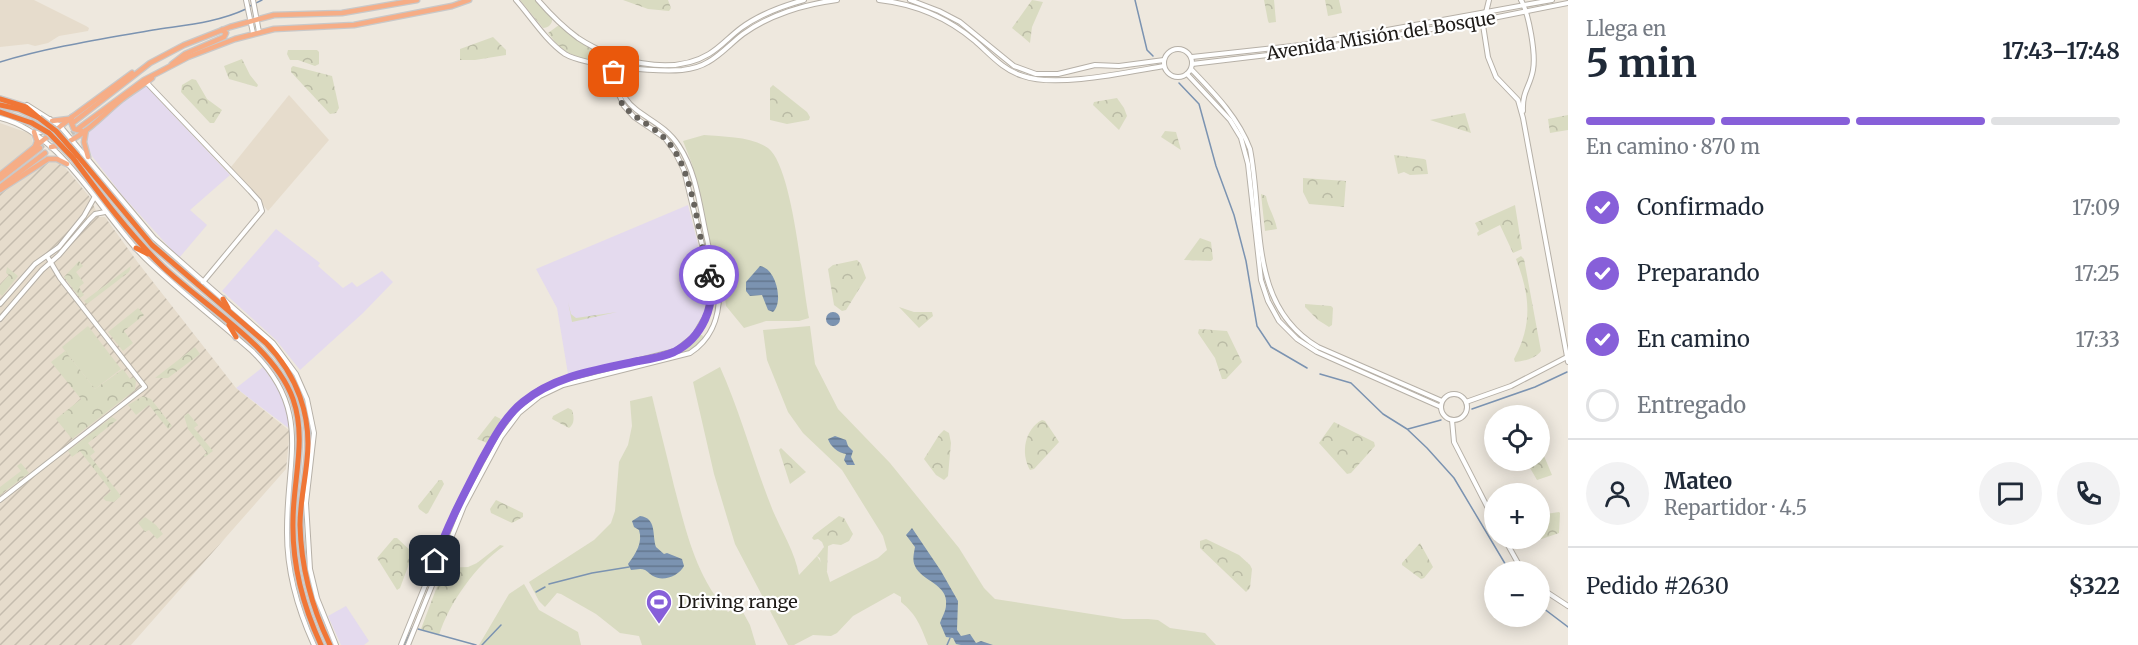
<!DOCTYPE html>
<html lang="es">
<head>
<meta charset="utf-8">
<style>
  :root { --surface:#fff; --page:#f2f2f3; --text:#1f2937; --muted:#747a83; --line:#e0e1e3; --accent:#875fd9 }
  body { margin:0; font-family:Merriweather,serif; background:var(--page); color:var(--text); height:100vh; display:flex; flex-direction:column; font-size:22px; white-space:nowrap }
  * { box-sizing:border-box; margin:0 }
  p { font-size:20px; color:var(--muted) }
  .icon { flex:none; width:33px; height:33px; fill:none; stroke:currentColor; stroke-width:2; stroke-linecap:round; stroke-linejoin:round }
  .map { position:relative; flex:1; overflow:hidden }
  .side { display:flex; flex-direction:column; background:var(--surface); width:570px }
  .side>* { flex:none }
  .buttons { position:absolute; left:1484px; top:405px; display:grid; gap:12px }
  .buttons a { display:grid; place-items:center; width:66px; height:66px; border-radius:50%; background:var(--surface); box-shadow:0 3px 15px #0003; font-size:30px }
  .pin { position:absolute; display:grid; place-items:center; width:51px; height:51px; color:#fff; margin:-26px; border-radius:12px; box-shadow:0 3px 9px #0006 }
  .courier { position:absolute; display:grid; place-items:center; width:60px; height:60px; margin:-30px; border:4px solid #875fd9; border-radius:50%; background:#fff; color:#222; box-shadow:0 2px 8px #0007 }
  .overview em { font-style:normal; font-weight:700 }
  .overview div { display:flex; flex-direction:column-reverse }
  .overview { display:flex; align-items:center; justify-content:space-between; height:102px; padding:0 18px }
  h1 { font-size:39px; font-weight:700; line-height:45px }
  .bar { display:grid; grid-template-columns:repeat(4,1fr); gap:9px 6px; align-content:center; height:72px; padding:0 18px }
  .bar i { height:8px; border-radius:4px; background:var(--line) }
  .bar .selected { background:var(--accent) }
  .bar p { grid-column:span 4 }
  .line { display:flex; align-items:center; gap:15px; padding:0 18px; border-top:2px solid var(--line) }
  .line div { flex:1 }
  .round { display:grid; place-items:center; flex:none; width:63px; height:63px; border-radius:32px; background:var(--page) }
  ol { padding:0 18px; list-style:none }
  li { display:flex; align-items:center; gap:18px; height:66px }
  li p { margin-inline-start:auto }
  li .icon { padding:6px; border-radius:50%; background:var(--accent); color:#fff; stroke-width:4 }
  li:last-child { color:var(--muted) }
  li i { width:33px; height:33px; border:3px solid var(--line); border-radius:50% }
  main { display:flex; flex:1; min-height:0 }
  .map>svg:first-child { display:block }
  .commercial { fill:#e4daee }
  .industrial { fill:url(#industrial-furrows) }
  .built { fill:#e6dccc }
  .grass { fill:#d9dbc1 }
  .park { fill:url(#park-crowns) }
  .water { fill:url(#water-rules) }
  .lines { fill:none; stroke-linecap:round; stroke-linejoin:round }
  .stream { stroke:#7b93b1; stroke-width:1.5 }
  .primary-tunnel { stroke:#c4bfb6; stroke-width:4.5; stroke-dasharray:4.5 2; stroke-linecap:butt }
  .secondary-casing { stroke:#b6b0a7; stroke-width:6 }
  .primary-casing { stroke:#c9c8c8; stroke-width:7 }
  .highway-casing { stroke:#c9c8c8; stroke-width:8 }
  .secondary { stroke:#fff; stroke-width:4 }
  .primary { stroke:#f6ad86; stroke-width:4.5 }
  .highway { stroke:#f07636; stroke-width:5 }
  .highway-bridge-casing { stroke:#c9c8c8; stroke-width:8; stroke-linecap:butt }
  .highway-bridge { stroke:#f07636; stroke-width:5 }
  .done { stroke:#67635d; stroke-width:6; stroke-dasharray:0 10.8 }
  .route { stroke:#875fd9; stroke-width:8 }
  .labels { text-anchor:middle; stroke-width:4.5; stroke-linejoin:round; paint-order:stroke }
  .street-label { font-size:18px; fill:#1e1b18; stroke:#fff }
  .poi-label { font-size:18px; fill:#1e1b18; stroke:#fff; text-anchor:start }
</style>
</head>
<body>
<main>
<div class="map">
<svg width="1568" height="645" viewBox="0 0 1568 645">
  <defs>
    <pattern id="industrial-furrows" width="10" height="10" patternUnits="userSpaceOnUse" patternTransform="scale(1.5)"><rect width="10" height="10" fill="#e6dccc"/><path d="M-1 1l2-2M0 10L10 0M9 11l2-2" fill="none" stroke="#c5bcae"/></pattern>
    <pattern id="park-crowns" width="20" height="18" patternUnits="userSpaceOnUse" patternTransform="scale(1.5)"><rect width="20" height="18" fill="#d9dbc1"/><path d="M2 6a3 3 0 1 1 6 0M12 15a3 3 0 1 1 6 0" fill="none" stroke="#babba5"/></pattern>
    <pattern id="water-rules" width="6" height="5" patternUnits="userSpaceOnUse" patternTransform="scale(1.5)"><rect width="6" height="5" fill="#7b93b1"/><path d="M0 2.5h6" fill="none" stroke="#64778f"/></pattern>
  </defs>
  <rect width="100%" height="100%" fill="#eee8de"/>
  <g class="commercial">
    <path d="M146 86 230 175 190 210 207 225 179 258 122 195 92 156 87 143 88 135 93 125 134 93Z"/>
    <path d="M688 205 709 287 705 311 699 325 687 339 676 347 659 354 568 374 557 308 536 269Z"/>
    <path d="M276 229 320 263 318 266 343 288 352 282 357 287 382 271 393 282 363 313 300 370 276 340 222 291Z"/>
    <path d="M263 367 283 396 288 414 290 429 236 388Z"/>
    <path d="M346 606 369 641 364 645H341L328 616Z"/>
  </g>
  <path class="industrial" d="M49 160 58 161 63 165 89 196 99 217H105L139 264 236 388 290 431 286 469 131 645H0V192Z"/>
  <g class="built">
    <path d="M0 0H34L86 26 89 28 88 31 59 36 48 43 35 46 28 44 0 47Z"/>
    <path d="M289 95 329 140 268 211 231 167Z"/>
    <path d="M0 123 31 134 33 143 32 146 0 172Z"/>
  </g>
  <g class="grass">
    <path d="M704 135C724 137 751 136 768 148 793 167 802 284 809 318L799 321H766L744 328 726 306 724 287 706 228 692 164 683 141Z"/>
    <path d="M88 326 121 369 95 389 62 347Z"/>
    <path d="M810 326 815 364 838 409 890 463 959 548 984 588 995 599 1123 619H1148L1158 620 1170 628 1205 633 1216 645H928C921 627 917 615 901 602V597L894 593 853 616 837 633 831 636 813 635 794 645H788L735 544 714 474 693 382 720 367C741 414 754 464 773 511 782 532 795 552 799 575L817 556 827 572 830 582 878 558 887 550 883 536 842 470 803 433 788 412 767 360 763 330Z"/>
    <path d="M652 396C659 426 667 456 674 486 686 531 696 577 728 612L739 605 750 625 756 645H642L639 636 620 633 596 614 561 594 557 593 545 607 539 601 529 582 594 540 611 523 615 511 619 462 628 445 632 426 630 401Z"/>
    <path d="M524 584 539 610 578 632 581 645H479L509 594Z"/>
  </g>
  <g class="park">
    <path d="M520 0H536L552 18C553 24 548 28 543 28Z"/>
    <path d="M623 0H668L671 8 669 11 648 9Z"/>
    <path d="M1032 0 1043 2 1032 27 1030 43 1012 28Z"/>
    <path d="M1264 0H1274L1276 22 1269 23 1268 21Z"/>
    <path d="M1325 0H1339L1342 13 1328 16Z"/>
    <path d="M559 25 598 51 615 59 616 61C603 66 577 58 565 51 558 47 553 39 548 33Z"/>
    <path d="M493 37 506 50V55L475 60H460V49Z"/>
    <path d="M288 50H317L319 52V64L315 66 298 60H290L287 54Z"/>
    <path d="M242 59 250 75 258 85 257 87 229 79 224 66Z"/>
    <path d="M293 66 332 76 339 108 336 113 330 114 291 72V68Z"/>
    <path d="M192 79 196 80 207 99 222 110 214 123H210L181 92 182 85Z"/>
    <path d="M773 85 807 112 810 117 809 120 787 124 770 120V88Z"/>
    <path d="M1117 98 1124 108 1127 116 1119 130 1093 105 1094 102Z"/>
    <path d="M1465 113 1471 133 1430 120Z"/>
    <path d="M1568 115V130L1550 133 1548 119Z"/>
    <path d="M1165 131 1176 132 1181 150 1161 137Z"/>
    <path d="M1394 155 1424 159 1426 160 1428 174 1410 175 1404 172 1398 174Z"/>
    <path d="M1303 178 1346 181 1344 207 1309 204 1303 192Z"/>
    <path d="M1261 194 1266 196C1268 208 1275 217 1277 229L1265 231Z"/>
    <path d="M1515 205 1522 249 1513 253 1500 225 1478 236 1477 233 1479 231 1475 223Z"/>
    <path d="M1200 238 1211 242 1213 259 1211 261 1184 260Z"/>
    <path d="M1521 256 1524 259 1541 351C1535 359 1524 361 1515 362L1514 359C1533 324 1530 295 1516 259Z"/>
    <path d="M857 260 861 264 866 278 846 310 842 311 834 305 828 269 833 265Z"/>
    <path d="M79 261 83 266 76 272 84 283 79 287 84 295 80 298 64 277Z"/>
    <path d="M131 266 129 272 87 304 84 301Z"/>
    <path d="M7 267 18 276 2 296 0 294V285L9 275 6 273Z"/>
    <path d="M568 302 571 314 576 318 617 312 572 322Z"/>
    <path d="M1305 304 1331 306 1333 308 1332 325 1329 327 1318 320 1305 307Z"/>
    <path d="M899 307 914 312H932L933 316 919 328Z"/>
    <path d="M138 308 144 315 124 331 133 343 123 351 108 332Z"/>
    <path d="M1199 329 1227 331 1242 362 1226 379H1222L1215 358 1198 333Z"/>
    <path d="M698 335H702L704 338C696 349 685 353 672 357Z"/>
    <path d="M195 347 200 354 168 378H155Z"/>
    <path d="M65 351 95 389 123 369 130 379 134 377 136 381 135 390 72 439 56 419 81 399 51 362Z"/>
    <path d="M143 396 151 399 172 426 168 429 149 405 136 415 128 405Z"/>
    <path d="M568 408 572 410C574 416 575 424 569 428L552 419 553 416Z"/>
    <path d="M188 413 198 425 194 428 213 451 205 457 204 455 207 453 188 429 184 416Z"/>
    <path d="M495 416 501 419 487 443 477 439Z"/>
    <path d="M112 417 117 420 88 443 95 452 90 456 121 496 114 502 106 501 103 498 111 491 80 451 72 457 68 451Z"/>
    <path d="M1042 420 1045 421 1059 442 1034 469 1030 470C1020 453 1025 429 1042 420Z"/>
    <path d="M1334 422 1374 442 1375 446 1351 473 1347 474 1319 443Z"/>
    <path d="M944 430 949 433 951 443 948 476 944 480 936 475 924 459 939 435Z"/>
    <path d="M1539 444 1552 475 1537 480 1526 461 1539 460Z"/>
    <path d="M781 448 806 472 790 484 779 450Z"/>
    <path d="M21 463 29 473 0 495V487L21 471 17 466Z"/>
    <path d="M439 480H442L444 484 428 513 426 514 419 509 418 506Z"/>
    <path d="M496 500 523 513V517L512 523 491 513 490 509Z"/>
    <path d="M1559 512 1560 513 1559 533 1533 542 1531 539 1539 538V515Z"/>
    <path d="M839 516 844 518 853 534 849 541 841 545 833 544 828 546 827 572 821 566 820 558 817 556 824 547 822 542 818 539 814 540 812 538 814 535Z"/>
    <path d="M145 517 156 525 163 534 157 539 149 530 145 532 138 523Z"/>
    <path d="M394 538H397L413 553 400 588 397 590 377 558Z"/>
    <path d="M1206 539 1239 555 1250 565 1252 569 1250 588 1246 592 1200 548V541Z"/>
    <path d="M1420 543 1433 567 1424 578 1421 579 1402 565V563Z"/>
    <path d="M500 545 504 546C476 565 449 603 439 635L421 629 444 568 468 567 477 563Z"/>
  </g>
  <g class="water">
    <path d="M760 266C776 268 784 302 773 312L768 310 762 295 750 296 746 291V282Z"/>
    <circle cx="833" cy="319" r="7"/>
    <path d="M835 436 846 440 848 446 853 451 851 457 855 465H847L844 460 846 454C838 453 830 446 828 439Z"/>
    <path d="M640 516C657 518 652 535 656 547L664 554 667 553 682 559 684 566C679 576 663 582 653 576 651 575 647 571 645 570 640 568 636 570 631 570L628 564C636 553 643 543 639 530L634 527 632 521Z"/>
    <path d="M912 528 941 571 958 601 957 630 961 636 970 634 976 643 981 641 993 645H961L956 644 953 638 946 637 940 623C942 617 946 611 946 605 949 584 921 581 915 566 912 560 914 553 915 547L906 535Z"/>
  </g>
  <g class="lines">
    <g class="stream">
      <path d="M1135 0 1147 50 1153 56"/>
      <path d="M250 6 262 0"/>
      <path d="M0 62C49 47 102 39 153 30 184 25 216 23 246 9"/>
      <path d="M1179 83 1199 104 1216 166 1234 215 1246 261 1257 326 1271 347 1307 368"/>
      <path d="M1320 374 1351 383 1383 414 1407 429 1427 448 1454 478 1510 572"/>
      <path d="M1472 409 1535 387 1567 372"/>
      <path d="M1408 429 1441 420"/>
      <path d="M549 584 592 573 629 567"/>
      <path d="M536 592 545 587"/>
      <path d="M1539 605 1568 627"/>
      <path d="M418 629 476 645"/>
      <path d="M404 645 413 627"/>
      <path d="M482 645 501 625"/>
      <path d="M947 645 950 638"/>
    </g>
    <g class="primary-tunnel">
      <path d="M61 141 79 128"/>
      <path d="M40 148 55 136"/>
    </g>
    <g class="secondary-casing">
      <g id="secondary">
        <path d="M246 0 253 33"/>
        <path d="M253 0 259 32"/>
        <path d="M516 0C531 17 546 41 565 54 585 66 658 72 682 70 691 69 700 67 708 62 721 55 731 43 743 34 769 15 805 4 837 0"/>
        <path d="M538 0C550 14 563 27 578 38 613 61 671 77 709 54 721 47 730 36 741 28 760 14 782 6 804 0"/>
        <path d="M879 0C914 4 948 18 975 41 990 54 1003 70 1023 76 1056 88 1128 72 1164 66"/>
        <path d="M910 0 939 11 960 22 1014 66 1036 74H1058L1095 65 1119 66 1164 60"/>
        <path d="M1489 0 1483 25 1488 57 1496 77 1518 100 1523 118 1568 362"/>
        <path d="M1521 0C1529 14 1536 54 1533 70 1530 87 1522 91 1523 111"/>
        <circle cx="1178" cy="63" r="14"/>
        <path d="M1192 57 1310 44 1552 0"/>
        <path d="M1192 64 1311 50 1483 20 1568 3"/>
        <path d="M1191 69C1214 93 1238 117 1250 149 1264 220 1247 305 1318 347L1442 401"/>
        <path d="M1187 74 1230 120 1241 138 1248 164 1261 280 1268 301 1279 321 1297 339 1317 352 1441 407"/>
        <path d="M146 82 250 191 259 201 262 211 203 282"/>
        <path d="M27 105 60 126 154 238 273 343 296 374 307 399 314 433 306 503 310 569 317 598 336 645"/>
        <path d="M0 118C63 133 101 215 145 258 179 291 217 320 252 351 313 411 286 459 287 533 287 572 298 610 314 645"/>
        <path d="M36 133 48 130 51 123 50 119"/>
        <path d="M0 304 35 264 59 247 84 216 94 198"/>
        <path d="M0 319 42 270 59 255 89 220 95 214 105 212"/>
        <circle cx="1454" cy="407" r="13"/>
        <path d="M1466 402 1511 386 1567 357"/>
        <path d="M1452 420 1454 442 1494 520"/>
        <path d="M0 500 145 387 60 278 47 256"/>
        <path d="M1504 538 1523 572"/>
        <path d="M1539 587 1568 606"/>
        <path d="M401 645 456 509 493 439 513 411 539 390 561 380 675 351 694 336 708 312 711 282 684 170 675 152 665 138 634 117 624 106 614 83 617 60 614 55"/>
        <path d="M408 645 464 506 501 437 519 413 540 396 563 385 690 353C713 338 720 316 719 289 716 272 710 256 707 239 700 209 697 173 679 146 656 110 612 117 620 61L626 59"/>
      </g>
    </g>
    <g class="primary-casing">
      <g id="primary">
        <path d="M172 64 185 54 224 37 226 33 222 30"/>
        <path d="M72 117 71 122 74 129 82 131"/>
        <path d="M52 121 68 119"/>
        <path d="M74 122 150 63 184 45 230 27 274 15 342 13 417 0"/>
        <path d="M79 128 144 80 188 57 235 39 274 29 354 25 452 6 469 0"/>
        <path d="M86 130 84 142 88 157"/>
        <path d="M34 132 37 141 35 147"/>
        <path d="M51 147C78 144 101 116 121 100 131 92 142 86 152 78"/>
        <path d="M0 175 72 117 132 73"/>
        <path d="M0 179 40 148"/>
        <path d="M0 187 45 153"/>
        <path d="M0 190 48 159H57L67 164"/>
      </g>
    </g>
    <g class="highway-casing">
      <g id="highway">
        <path d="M0 99 26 107 39 118"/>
        <path d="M0 105 19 109 37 117"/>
        <path d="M0 112 32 123"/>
        <path d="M77 155 152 245 266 343C297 375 312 416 307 460 305 482 300 503 300 525 301 566 312 608 330 645"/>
        <path d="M73 158C101 196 129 234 163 267 204 306 274 346 293 399 307 439 293 480 293 521 292 564 303 606 321 645"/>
        <path d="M136 248 148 254"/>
        <path d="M223 299 228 308"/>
        <path d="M229 325 236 337"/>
      </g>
    </g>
    <use href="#secondary" class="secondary"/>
    <use href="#primary" class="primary"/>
    <use href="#highway" class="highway"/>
    <g class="highway-bridge-casing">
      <g id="highway-bridge">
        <path d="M39 118 56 131 77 155"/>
        <path d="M32 123 49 133 73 158"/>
      </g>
    </g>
    <use href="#highway-bridge" class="highway-bridge"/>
  </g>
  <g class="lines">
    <path class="done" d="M614 72C612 118 651 117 672 147 695 179 698 237 709 275"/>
    <path class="route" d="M435 561C447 526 464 494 481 461 493 440 504 417 523 402 556 375 598 370 638 361 650 359 663 357 674 352 702 338 717 305 709 275"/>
  </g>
  <defs>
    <g id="stadium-pin" transform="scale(1.35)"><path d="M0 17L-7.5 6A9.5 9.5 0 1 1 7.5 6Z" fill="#875fd9" stroke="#fff"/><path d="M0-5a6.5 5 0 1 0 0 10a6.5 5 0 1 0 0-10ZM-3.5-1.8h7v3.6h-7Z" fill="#fff"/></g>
  </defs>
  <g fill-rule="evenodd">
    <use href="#stadium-pin" x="659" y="602"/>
  </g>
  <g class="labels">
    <g class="street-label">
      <text transform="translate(1381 36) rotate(-9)" y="6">Avenida Misión del Bosque</text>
    </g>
    <g class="poi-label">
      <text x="678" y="608">Driving range</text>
    </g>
  </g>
</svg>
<div class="buttons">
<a><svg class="icon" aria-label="locate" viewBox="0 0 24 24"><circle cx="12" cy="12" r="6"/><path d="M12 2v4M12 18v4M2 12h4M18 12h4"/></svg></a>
<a>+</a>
<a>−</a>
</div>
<div class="pin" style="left:614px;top:72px;background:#ea580c"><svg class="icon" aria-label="bag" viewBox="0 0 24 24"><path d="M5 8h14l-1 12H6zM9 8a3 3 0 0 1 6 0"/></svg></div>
<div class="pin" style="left:435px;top:561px;background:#1f2937"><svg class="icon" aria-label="home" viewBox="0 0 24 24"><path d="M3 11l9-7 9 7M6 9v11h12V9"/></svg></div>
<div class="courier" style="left:709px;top:275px"><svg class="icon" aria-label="bike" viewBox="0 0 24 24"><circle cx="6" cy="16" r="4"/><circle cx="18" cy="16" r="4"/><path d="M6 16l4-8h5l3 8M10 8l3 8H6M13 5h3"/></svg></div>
</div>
<section class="side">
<div class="overview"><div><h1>5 min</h1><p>Llega en</p></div><em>17:43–17:48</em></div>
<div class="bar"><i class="selected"></i><i class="selected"></i><i class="selected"></i><i></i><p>En camino · 870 m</p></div>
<ol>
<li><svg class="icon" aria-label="check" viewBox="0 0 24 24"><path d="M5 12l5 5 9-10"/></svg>Confirmado<p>17:09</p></li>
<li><svg class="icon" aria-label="check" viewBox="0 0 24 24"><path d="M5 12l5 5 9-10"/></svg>Preparando<p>17:25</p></li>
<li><svg class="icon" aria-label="check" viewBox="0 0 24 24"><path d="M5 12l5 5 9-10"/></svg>En camino<p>17:33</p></li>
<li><i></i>Entregado</li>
</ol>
<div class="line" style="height:108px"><a class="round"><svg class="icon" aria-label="person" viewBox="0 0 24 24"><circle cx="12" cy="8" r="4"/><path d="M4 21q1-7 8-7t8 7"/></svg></a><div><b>Mateo</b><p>Repartidor · 4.5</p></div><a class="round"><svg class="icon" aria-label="chat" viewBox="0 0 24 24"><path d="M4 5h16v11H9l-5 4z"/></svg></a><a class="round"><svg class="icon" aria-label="phone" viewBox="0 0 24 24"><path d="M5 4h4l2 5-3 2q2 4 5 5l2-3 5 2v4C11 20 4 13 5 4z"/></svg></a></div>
<div class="line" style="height:78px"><div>Pedido #2630</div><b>$322</b></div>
</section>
</main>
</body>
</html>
